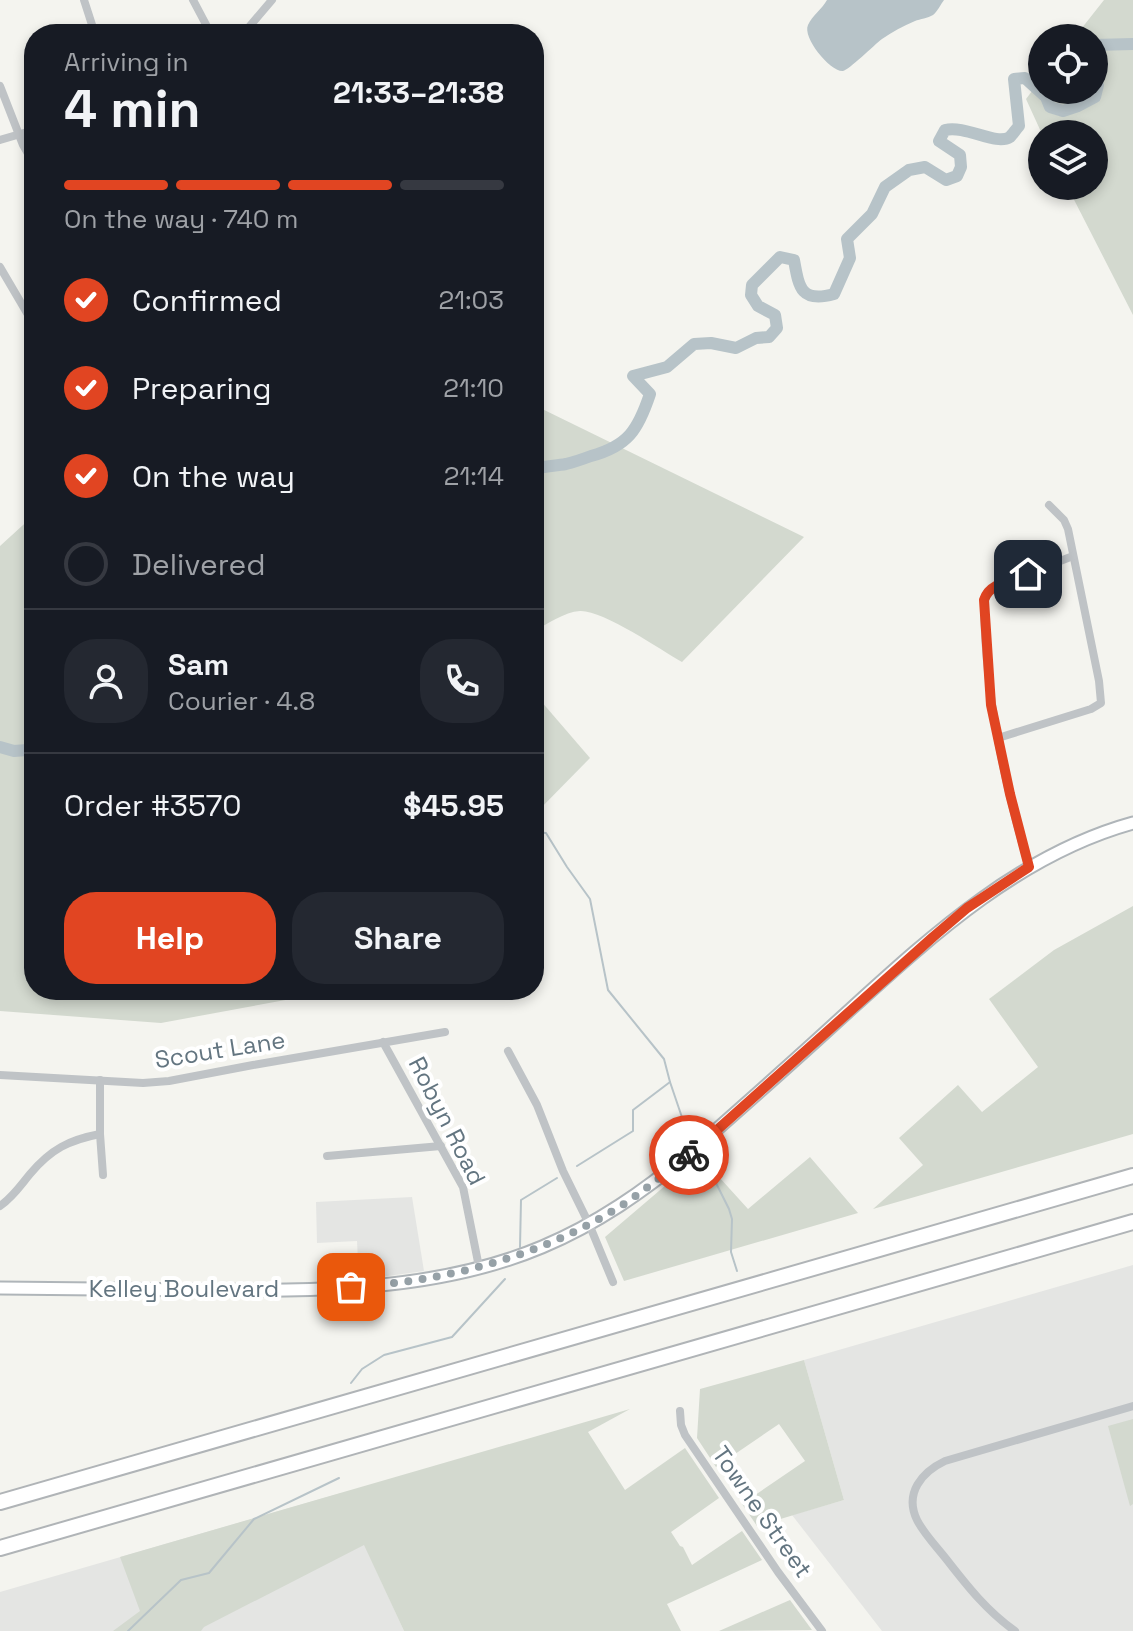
<!DOCTYPE html>
<html lang="en">
<head>
<meta charset="utf-8">
<style>
  :root { --surface:#171b24; --page:#242831; --text:#f1f3f6; --muted:#9ea1a6; --line:#363941; --accent:#e14522 }
  body { margin:0; font-family:"Space Grotesk",sans-serif; background:var(--page); color:var(--text); height:100vh; display:flex; flex-direction:column; font-size:30px; white-space:nowrap }
  * { box-sizing:border-box; margin:0 }
  p { font-size:26px; color:var(--muted) }
  .icon { flex:none; width:44px; height:44px; fill:none; stroke:currentColor; stroke-width:2; stroke-linecap:round; stroke-linejoin:round }
  .map { position:relative; flex:1; overflow:hidden }
  .panel { position:absolute; left:24px; top:24px; width:520px; height:976px; display:flex; flex-direction:column; background:var(--surface); border-radius:32px; box-shadow:0 4px 12px #0003 }
  .panel>* { flex:none }
  .fabs { position:absolute; left:1028px; top:24px; display:grid; gap:16px }
  .fabs a { display:grid; place-items:center; width:80px; height:80px; border-radius:50%; background:var(--surface); box-shadow:0 4px 12px #0003; font-size:40px }
  .pin { position:absolute; display:grid; place-items:center; width:68px; height:68px; color:#fff; margin:-34px; border-radius:16px; box-shadow:0 4px 12px #0006 }
  .courier { position:absolute; display:grid; place-items:center; width:80px; height:80px; margin:-40px; border:6px solid #e14522; border-radius:50%; background:#fff; color:#222; box-shadow:0 2px 10px #0007 }
  .headline em { font-style:normal; font-weight:700 }
  .headline div { display:flex; flex-direction:column-reverse }
  .headline { display:flex; align-items:center; justify-content:space-between; height:136px; padding:0 40px }
  h1 { font-size:52px; font-weight:700; line-height:60px }
  .bar { display:grid; grid-template-columns:repeat(4,1fr); gap:12px 8px; align-content:center; height:96px; padding:0 40px }
  .bar i { height:10px; border-radius:6px; background:var(--line) }
  .bar .active { background:var(--accent) }
  .bar p { grid-column:span 4 }
  .line { display:flex; align-items:center; gap:20px; padding:0 40px; border-top:2px solid var(--line) }
  .line div { flex:1 }
  .round { display:grid; place-items:center; flex:none; width:84px; height:84px; border-radius:32px; background:var(--page) }
  ol { padding:0 40px; list-style:none }
  li { display:flex; align-items:center; gap:24px; height:88px }
  li p { margin-inline-start:auto }
  li .icon { padding:8px; border-radius:50%; background:var(--accent); color:#fff; stroke-width:4 }
  li:last-child { color:var(--muted) }
  li i { width:44px; height:44px; border:4px solid var(--line); border-radius:50% }
  .button { display:flex; gap:16px; margin-top:auto; padding:16px 40px }
  .button a { flex:1; height:92px; border-radius:32px; background:var(--accent); color:#fff; font-size:32px; font-weight:700; line-height:92px; text-align:center }
  .button a+a { background:var(--page); color:var(--text) }
  .map>svg:first-child { display:block }
  .built { fill:#e4e5e3 }
  .green { fill:#d3d9cf }
  .water { fill:#b7c3c8 }
  .lines { fill:none; stroke-linecap:round; stroke-linejoin:round }
  .stream { stroke:#b7c3c8; stroke-width:2 }
  .river { stroke:#b7c3c8; stroke-width:12 }
  .secondary-casing { stroke:#afb5b9; stroke-width:15 }
  .motorway-casing { stroke:#b0b4b7; stroke-width:18 }
  .minor { stroke:#bfc3c6; stroke-width:8 }
  .secondary { stroke:#fff; stroke-width:11 }
  .motorway { stroke:#fff; stroke-width:14 }
  .done { stroke:#96a1a7; stroke-width:8; stroke-dasharray:0 14.4 }
  .route { stroke:#e14522; stroke-width:10 }
  .labels { text-anchor:middle; stroke-width:8; stroke-linejoin:round; paint-order:stroke }
  .street-label { font-size:24px; fill:#637580; stroke:#fff }
</style>
</head>
<body>
<div class="map">
<svg width="1133" height="1631" viewBox="0 0 1133 1631">
  <rect width="100%" height="100%" fill="#f4f4ef"/>
  <g class="built">
    <path d="M412 1197 424 1271 359 1280 357 1241 317 1243 316 1202Z"/>
    <path d="M1133 1265V1631H882L792 1515 844 1500 804 1360Z"/>
    <path d="M341 1493 404 1631H0V1592Z"/>
  </g>
  <g class="green">
    <path d="M1104 0H1133V315L1067 186H1094V134H1042L1026 99 1042 78V90H1094V38H1074Z"/>
    <path d="M534 405 804 537 682 662C661 650 603 610 580 611 564 612 548 624 534 631Z"/>
    <path d="M34 515V990H340L161 1023 0 1011V546Z"/>
    <path d="M534 693 590 758 534 815Z"/>
    <path d="M1133 906V1134L873 1209 923 1165 899 1138 958 1085 982 1112 1038 1067 989 999 1054 950Z"/>
    <path d="M700 1156 748 1209 810 1157 858 1213 624 1281 605 1237Z"/>
    <path d="M804 1360 844 1500 757 1526 742 1504 805 1461 779 1424 716 1467 697 1438 700 1389Z"/>
    <path d="M630 1409 588 1432 625 1490 685 1448 719 1498 671 1532 680 1546 683 1547 692 1565 742 1531 762 1560 667 1604 681 1631H404L364 1545 204 1627 201 1631H113L140 1611 120 1557Z"/>
    <path d="M1133 1419V1504L1130 1506 1108 1426Z"/>
    <path d="M790 1600 812 1630 719 1631Z"/>
  </g>
  <path class="water" d="M827 0H944C941 4 937 12 933 15 928 18 920 19 915 21 903 26 892 32 882 39 874 45 849 70 843 71 830 72 802 37 808 25 812 16 822 9 827 0Z"/>
  <g class="lines">
    <g class="stream">
      <path d="M534 832 546 833 567 867 590 899 608 990 664 1059 670 1082 633 1110V1131L577 1166"/>
      <path d="M670 1082 689 1138"/>
      <path d="M703 1157 729 1209 732 1219 731 1252 737 1271"/>
      <path d="M520 1247 521 1200 557 1178"/>
      <path d="M351 1383 362 1369 384 1355 452 1337 505 1279"/>
      <path d="M128 1631 181 1580 209 1573 254 1519 339 1478"/>
    </g>
    <g class="river">
      <path d="M1094 45 1133 44"/>
      <path d="M534 469C545 466 555 466 566 464 574 462 583 459 591 456 628 446 638 430 650 394L633 376 667 367 694 344 711 343 736 348 756 338 769 337 777 328 775 315 758 306 751 295 752 285 780 257 794 260C799 288 801 303 834 294L850 258 847 239 872 214 885 187 909 170 925 167 946 180 957 176 961 167 960 155 939 141 945 130C966 125 996 146 1010 137 1012 135 1017 128 1019 126L1014 79 1025 78 1046 97 1050 107 1063 111 1078 106 1095 97 1098 85 1094 78"/>
      <path d="M0 747 14 751 27 750 34 743"/>
    </g>
    <g class="secondary-casing">
      <path id="secondary" d="M0 1288C67 1289 134 1289 200 1290 314 1291 435 1292 542 1247 597 1224 644 1191 690 1153 740 1109 791 1064 841 1018 928 939 1017 855 1133 823"/>
    </g>
    <g class="motorway-casing">
      <g id="motorway">
        <path d="M0 1502 1133 1176"/>
        <path d="M0 1548 1133 1222"/>
      </g>
    </g>
    <g class="minor">
      <path d="M84 0 95 34"/>
      <path d="M193 0 211 34"/>
      <path d="M243 34 272 0"/>
      <path d="M0 86 23 145 34 164"/>
      <path d="M0 140 34 130"/>
      <path d="M0 267 34 325"/>
      <path d="M998 738 1091 709 1101 703 1099 681 1068 529 1064 520 1049 505"/>
      <path d="M1029 867C1003 780 984 690 984 598L988 591 996 586 1073 556"/>
      <path d="M383 1042 463 1187 479 1267"/>
      <path d="M508 1051 537 1105 563 1171 589 1224 613 1282"/>
      <path d="M0 1075 143 1083 169 1081 253 1065 445 1032"/>
      <path d="M100 1080V1134L103 1175"/>
      <path d="M327 1156 441 1146"/>
      <path d="M0 1206C13 1197 20 1186 30 1174 51 1149 69 1140 100 1134"/>
      <path d="M680 1411 681 1425 685 1435 778 1572 822 1631"/>
      <path d="M1015 1631C987 1611 968 1587 947 1560 937 1547 924 1534 917 1520 904 1493 922 1472 945 1461L1133 1406"/>
    </g>
    <use href="#secondary" class="secondary"/>
    <use href="#motorway" class="motorway"/>
  </g>
  <g class="lines">
    <path class="done" d="M351 1287C450 1281 547 1255 630 1200 650 1186 669 1170 689 1155"/>
    <path class="route" d="M689 1155 933 937 967 908 1029 867 1010 794 991 705 984 600C989 583 1012 580 1028 574"/>
  </g>
  <g class="labels">
    <g class="street-label">
      <text transform="translate(220 1050) rotate(-9)" y="8">Scout Lane</text>
      <text transform="translate(447 1121) rotate(63)" y="8">Robyn Road</text>
      <text x="184" y="1297">Kelley Boulevard</text>
      <text transform="translate(762 1512) rotate(55)" y="8">Towne Street</text>
    </g>
  </g>
</svg>
<div class="fabs">
<a><svg class="icon" aria-label="locate" viewBox="0 0 24 24"><circle cx="12" cy="12" r="6"/><path d="M12 2v4M12 18v4M2 12h4M18 12h4"/></svg></a>
<a><svg class="icon" aria-label="layers" viewBox="0 0 24 24"><path d="M12 4l9 5-9 5-9-5zM3 14l9 5 9-5"/></svg></a>
</div>
<div class="pin" style="left:351px;top:1287px;background:#ea580c"><svg class="icon" aria-label="bag" viewBox="0 0 24 24"><path d="M5 8h14l-1 12H6zM9 8a3 3 0 0 1 6 0"/></svg></div>
<div class="pin" style="left:1028px;top:574px;background:#1f2937"><svg class="icon" aria-label="home" viewBox="0 0 24 24"><path d="M3 11l9-7 9 7M6 9v11h12V9"/></svg></div>
<div class="courier" style="left:689px;top:1155px"><svg class="icon" aria-label="bike" viewBox="0 0 24 24"><circle cx="6" cy="16" r="4"/><circle cx="18" cy="16" r="4"/><path d="M6 16l4-8h5l3 8M10 8l3 8H6M13 5h3"/></svg></div>
<section class="panel">
<div class="headline"><div><h1>4 min</h1><p>Arriving in</p></div><em>21:33–21:38</em></div>
<div class="bar"><i class="active"></i><i class="active"></i><i class="active"></i><i></i><p>On the way · 740 m</p></div>
<ol>
<li><svg class="icon" aria-label="check" viewBox="0 0 24 24"><path d="M5 12l5 5 9-10"/></svg>Confirmed<p>21:03</p></li>
<li><svg class="icon" aria-label="check" viewBox="0 0 24 24"><path d="M5 12l5 5 9-10"/></svg>Preparing<p>21:10</p></li>
<li><svg class="icon" aria-label="check" viewBox="0 0 24 24"><path d="M5 12l5 5 9-10"/></svg>On the way<p>21:14</p></li>
<li><i></i>Delivered</li>
</ol>
<div class="line" style="height:144px"><a class="round"><svg class="icon" aria-label="person" viewBox="0 0 24 24"><circle cx="12" cy="8" r="4"/><path d="M4 21q1-7 8-7t8 7"/></svg></a><div><b>Sam</b><p>Courier · 4.8</p></div><a class="round"><svg class="icon" aria-label="phone" viewBox="0 0 24 24"><path d="M5 4h4l2 5-3 2q2 4 5 5l2-3 5 2v4C11 20 4 13 5 4z"/></svg></a></div>
<div class="line" style="height:104px"><div>Order #3570</div><b>$45.95</b></div>
<div class="button"><a>Help</a><a>Share</a></div>
</section>
</div>
</body>
</html>
